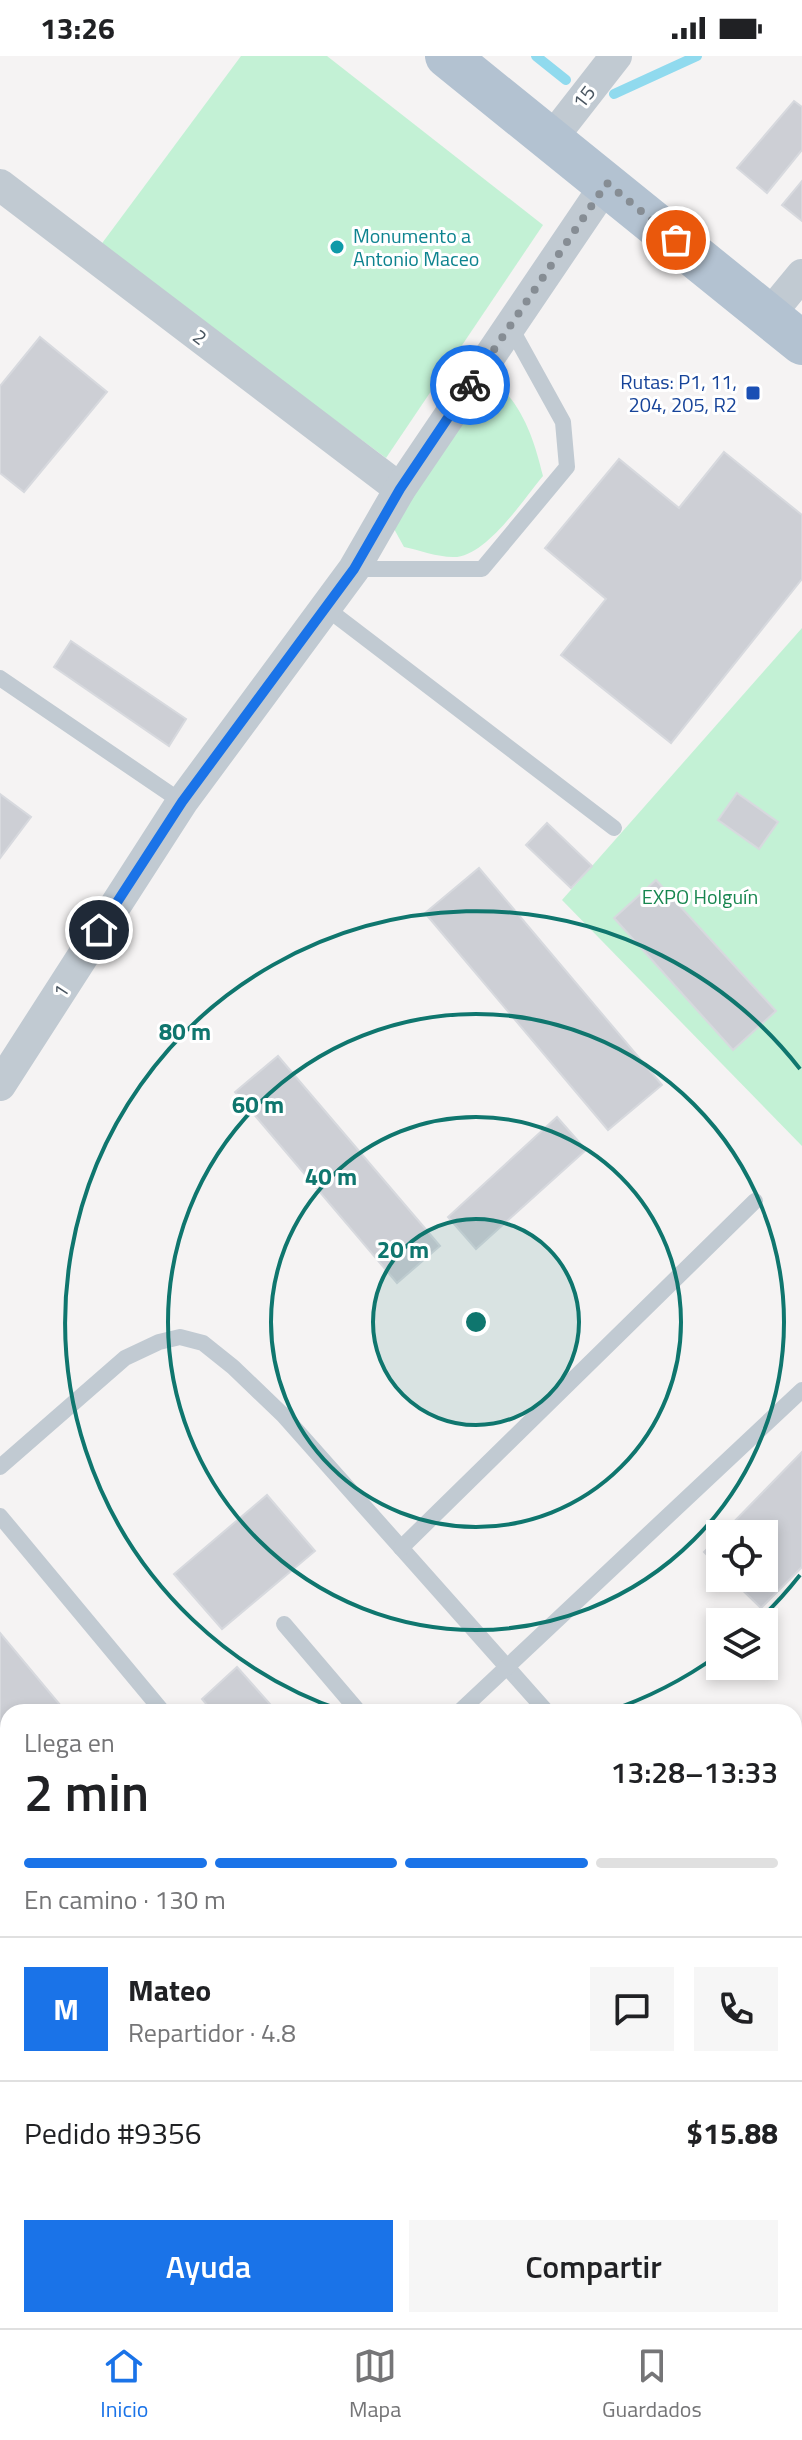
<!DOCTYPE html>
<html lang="es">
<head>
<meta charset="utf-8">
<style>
  :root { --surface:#fff; --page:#f6f6f6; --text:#202124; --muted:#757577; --line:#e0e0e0; --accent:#1a73e8 }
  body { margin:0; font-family:"Titillium Web",sans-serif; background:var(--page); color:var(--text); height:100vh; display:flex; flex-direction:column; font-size:30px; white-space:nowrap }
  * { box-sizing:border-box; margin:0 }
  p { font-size:26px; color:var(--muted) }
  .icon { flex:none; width:44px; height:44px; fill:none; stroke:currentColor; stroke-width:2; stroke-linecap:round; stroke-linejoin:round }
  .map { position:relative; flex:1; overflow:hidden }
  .sheet { position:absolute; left:0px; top:1648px; width:802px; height:624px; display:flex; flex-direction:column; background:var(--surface); border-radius:24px 24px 0 0; box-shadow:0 4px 12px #0003 }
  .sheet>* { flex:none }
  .tools { position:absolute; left:706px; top:1464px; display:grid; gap:16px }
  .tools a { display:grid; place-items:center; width:72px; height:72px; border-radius:0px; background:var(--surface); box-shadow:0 4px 12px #0003; font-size:40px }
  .pin { position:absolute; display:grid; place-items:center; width:68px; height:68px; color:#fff; margin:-34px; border:4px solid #fff; border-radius:50%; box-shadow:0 2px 8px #0007 }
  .courier { position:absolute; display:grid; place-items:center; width:80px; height:80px; margin:-40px; border:6px solid #1a73e8; border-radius:50%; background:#fff; color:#222; box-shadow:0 2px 10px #0007 }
  .head em { font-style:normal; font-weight:600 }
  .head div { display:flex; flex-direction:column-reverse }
  .head { display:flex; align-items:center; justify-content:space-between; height:136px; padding:0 24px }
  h1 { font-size:52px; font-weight:600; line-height:60px }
  .bar { display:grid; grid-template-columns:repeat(4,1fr); gap:12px 8px; align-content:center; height:96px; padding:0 24px }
  .bar i { height:10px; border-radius:6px; background:var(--line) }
  .bar .selected { background:var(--accent) }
  .bar p { grid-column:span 4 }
  .line { display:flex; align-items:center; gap:20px; padding:0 24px; border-top:2px solid var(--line) }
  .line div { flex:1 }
  .round { display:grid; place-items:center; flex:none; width:84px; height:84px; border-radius:0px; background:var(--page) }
  .cta { display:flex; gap:16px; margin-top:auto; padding:16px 24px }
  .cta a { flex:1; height:92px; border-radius:0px; background:var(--accent); color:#fff; font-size:32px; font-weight:600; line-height:92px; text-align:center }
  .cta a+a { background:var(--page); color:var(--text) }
  .status { display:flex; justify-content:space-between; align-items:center; height:56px; padding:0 40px; background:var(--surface); direction:ltr }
  .status svg { height:22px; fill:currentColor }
  .tabs { display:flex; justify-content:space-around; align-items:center; height:112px; border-top:2px solid var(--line); background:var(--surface); font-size:22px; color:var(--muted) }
  .tabs a { display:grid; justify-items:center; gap:4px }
  .tabs .selected { color:var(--accent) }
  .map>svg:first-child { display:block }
  .green { fill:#c3f1d5 }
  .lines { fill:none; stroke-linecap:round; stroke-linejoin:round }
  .stream { stroke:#90daee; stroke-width:10 }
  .building { fill:#cdcfd5; stroke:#d7d9de; stroke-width:2 }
  .highway-casing { stroke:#7690ad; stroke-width:46 }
  .lane { stroke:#c1cad2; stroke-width:16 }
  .street { stroke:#c1cad2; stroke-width:32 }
  .primary { stroke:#b3c2d1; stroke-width:44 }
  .highway { stroke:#8ba5c1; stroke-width:44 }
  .done { stroke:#868d94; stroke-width:8; stroke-dasharray:0 14.4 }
  .route { stroke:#1a73e8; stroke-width:10 }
  .ring { fill:none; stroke:#0f766e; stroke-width:4 }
  .culture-dot { fill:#0f9aa8; stroke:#fff; stroke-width:3 }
  .transit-dot { fill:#1a4fb4; stroke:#fff; stroke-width:3 }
  .labels { text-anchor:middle; stroke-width:6; stroke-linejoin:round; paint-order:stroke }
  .street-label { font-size:20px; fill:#4a5661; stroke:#fff }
  .culture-label { font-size:20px; fill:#0d838f; stroke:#fff; text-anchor:start }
  .transit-label { font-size:20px; fill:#164399; stroke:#fff; text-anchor:end }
  .park-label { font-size:20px; fill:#17864f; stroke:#fff }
  .centre { fill:#0f766e; stroke:#fff; stroke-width:4 }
  .ring-label { font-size:24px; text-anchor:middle; font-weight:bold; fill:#0f766e; stroke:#fff; stroke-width:6; stroke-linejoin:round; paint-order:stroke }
</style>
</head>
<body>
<div class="status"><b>13:26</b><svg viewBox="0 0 49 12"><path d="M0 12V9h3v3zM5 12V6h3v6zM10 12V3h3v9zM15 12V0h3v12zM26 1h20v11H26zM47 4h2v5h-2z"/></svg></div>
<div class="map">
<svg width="802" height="2272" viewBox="0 0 802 2272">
  <rect width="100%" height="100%" fill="#f5f3f3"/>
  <g class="green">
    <path d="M241 0H327L543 169 386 402 100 190Z"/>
    <path d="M489 337 507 338C527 361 536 391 543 420 523 444 485 502 453 501 437 501 419 494 404 491L393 471 445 389Z"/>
    <path d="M802 572V1090L562 844Z"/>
    <path d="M8 2226V2264H128L119 2272H0V2233Z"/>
  </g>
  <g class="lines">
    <g class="stream">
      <path d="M536 0 566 24"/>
      <path d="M614 38 697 0"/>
    </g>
  </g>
  <g class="building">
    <path d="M794 45 802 51V94L767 137 737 112Z"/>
    <path d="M802 125V165L782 149Z"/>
    <path d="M40 281 107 336 24 436 0 417V330Z"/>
    <path d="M724 396 802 459V523L671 687 561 599 606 543 545 492 619 403 679 452Z"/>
    <path d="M71 585 186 663 169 690 54 611Z"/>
    <path d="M737 737 778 766 759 793 718 764Z"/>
    <path d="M0 738 31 761 0 802Z"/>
    <path d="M547 767 592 810 571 832 526 789Z"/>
    <path d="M479 812 662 1029 608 1074 425 857Z"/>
    <path d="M656 824 776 955 733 994 614 862Z"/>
    <path d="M278 1000 440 1190 397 1227 235 1036Z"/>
    <path d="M557 1061 586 1094 476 1193 448 1161Z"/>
    <path d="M802 1396V1511L761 1552 730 1522H764V1478H722Z"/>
    <path d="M267 1439 315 1495 222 1573 174 1518Z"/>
    <path d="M720 1480V1512L704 1496Z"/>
    <path d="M0 1577 66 1656H8V1694L0 1685Z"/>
    <path d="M237 1611 277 1656H213L202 1643Z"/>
    <path d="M0 1868 8 1876V1912L0 1920Z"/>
    <path d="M8 2130V2222L0 2229V2137Z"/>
    <path d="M483 2264H604L605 2265 599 2272H492Z"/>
  </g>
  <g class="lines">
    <g class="highway-casing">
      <g id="highway">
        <path d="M794 1712 802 1704"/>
        <path d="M794 1801 802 1794"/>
        <path d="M158 2272 167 2264"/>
        <path d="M261 2272 270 2264"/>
      </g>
    </g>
    <g class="lane">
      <path d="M354 513H482L567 411 563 366 510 270"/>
      <path d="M326 552 614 772"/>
      <path d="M0 622 182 746"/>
      <path d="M0 1411 125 1302 159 1286 180 1281 203 1287 233 1311 283 1359 547 1656"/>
      <path d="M0 1460 163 1656"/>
      <path d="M401 1492 755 1145"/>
      <path d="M284 1568 359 1656"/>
      <path d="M459 1656 802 1334"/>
      <path d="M0 1760 8 1768"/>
      <path d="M0 2093 8 2086"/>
      <path d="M794 2241 802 2234"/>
      <path d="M659 2264 667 2272"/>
      <path d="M456 2272 464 2264"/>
      <path d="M759 2272 768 2264"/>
    </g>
    <g class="street">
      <path d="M552 82 616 0"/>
      <path d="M0 129 400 433"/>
      <path d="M783 242 802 219"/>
      <path d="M0 1029 182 746 354 513 400 433 607 127"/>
    </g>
    <path class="primary" d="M447 0 802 287"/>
    <use href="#highway" class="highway"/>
  </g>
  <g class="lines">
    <path class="done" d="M470 329 607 127 676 184"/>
    <path class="route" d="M99 874 182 746 354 513 400 433 470 329"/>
  </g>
  <circle cx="476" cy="1266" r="103" fill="#0f766e" fill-opacity=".12"/>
  <g class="ring">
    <circle cx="476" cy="1266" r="103"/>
    <circle cx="476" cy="1266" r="205"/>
    <circle cx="476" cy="1266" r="308"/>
    <path d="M800 1519A411 411 0 0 1 759 1564M718 1599A411 411 0 0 1 606 1656M346 1656A411 411 0 1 1 800 1013"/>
  </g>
  <circle class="culture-dot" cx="337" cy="191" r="8"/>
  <rect class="transit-dot" x="745" y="329" width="16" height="16" rx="4"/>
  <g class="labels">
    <g class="street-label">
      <text transform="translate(584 41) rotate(-52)" y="7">15</text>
      <text transform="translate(200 281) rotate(37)" y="7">2</text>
      <text transform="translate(61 935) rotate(-57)" y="7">1</text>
    </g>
    <g class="culture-label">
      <text x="353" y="187">Monumento a<tspan x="353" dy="23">Antonio Maceo</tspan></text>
    </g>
    <g class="transit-label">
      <text x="737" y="333">Rutas: P1, 11,<tspan x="737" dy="23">204, 205, R2</tspan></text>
    </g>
    <g class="park-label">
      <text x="700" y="848">EXPO Holguín</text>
    </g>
  </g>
  <circle cx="476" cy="1266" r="12" class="centre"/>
  <g class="ring-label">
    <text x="185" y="984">80 m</text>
    <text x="258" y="1057">60 m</text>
    <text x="331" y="1129">40 m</text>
    <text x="403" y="1202">20 m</text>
  </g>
</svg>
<div class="tools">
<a><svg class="icon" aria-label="locate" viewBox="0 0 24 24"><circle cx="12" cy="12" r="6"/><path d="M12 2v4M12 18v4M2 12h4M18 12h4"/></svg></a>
<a><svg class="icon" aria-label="layers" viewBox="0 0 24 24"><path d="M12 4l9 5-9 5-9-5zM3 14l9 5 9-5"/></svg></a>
</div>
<div class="pin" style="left:676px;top:184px;background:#ea580c"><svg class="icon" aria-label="bag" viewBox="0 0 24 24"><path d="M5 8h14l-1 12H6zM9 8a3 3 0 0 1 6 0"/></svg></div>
<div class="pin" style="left:99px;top:874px;background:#1f2937"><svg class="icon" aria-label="home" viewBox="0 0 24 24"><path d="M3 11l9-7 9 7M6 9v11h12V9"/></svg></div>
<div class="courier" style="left:470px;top:329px"><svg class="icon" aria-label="bike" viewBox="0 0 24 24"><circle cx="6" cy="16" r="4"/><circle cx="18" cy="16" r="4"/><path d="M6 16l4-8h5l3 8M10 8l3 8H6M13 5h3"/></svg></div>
<section class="sheet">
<div class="head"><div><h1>2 min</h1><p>Llega en</p></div><em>13:28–13:33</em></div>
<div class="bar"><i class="selected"></i><i class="selected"></i><i class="selected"></i><i></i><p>En camino · 130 m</p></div>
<div class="line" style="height:144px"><b class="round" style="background:var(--accent);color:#fff">M</b><div><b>Mateo</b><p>Repartidor · 4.8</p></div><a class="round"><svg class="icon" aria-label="chat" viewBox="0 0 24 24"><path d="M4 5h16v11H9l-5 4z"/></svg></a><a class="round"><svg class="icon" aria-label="phone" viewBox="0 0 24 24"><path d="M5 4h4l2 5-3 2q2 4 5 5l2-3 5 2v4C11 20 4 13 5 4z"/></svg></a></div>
<div class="line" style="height:104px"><div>Pedido #9356</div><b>$15.88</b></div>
<div class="cta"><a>Ayuda</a><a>Compartir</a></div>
</section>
</div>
<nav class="tabs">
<a class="selected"><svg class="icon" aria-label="home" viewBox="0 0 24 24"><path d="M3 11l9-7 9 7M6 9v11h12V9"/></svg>Inicio</a>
<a><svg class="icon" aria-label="map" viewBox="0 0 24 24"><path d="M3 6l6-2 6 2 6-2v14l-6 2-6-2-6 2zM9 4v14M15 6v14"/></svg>Mapa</a>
<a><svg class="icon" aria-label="saved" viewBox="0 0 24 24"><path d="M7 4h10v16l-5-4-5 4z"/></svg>Guardados</a>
</nav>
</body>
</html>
